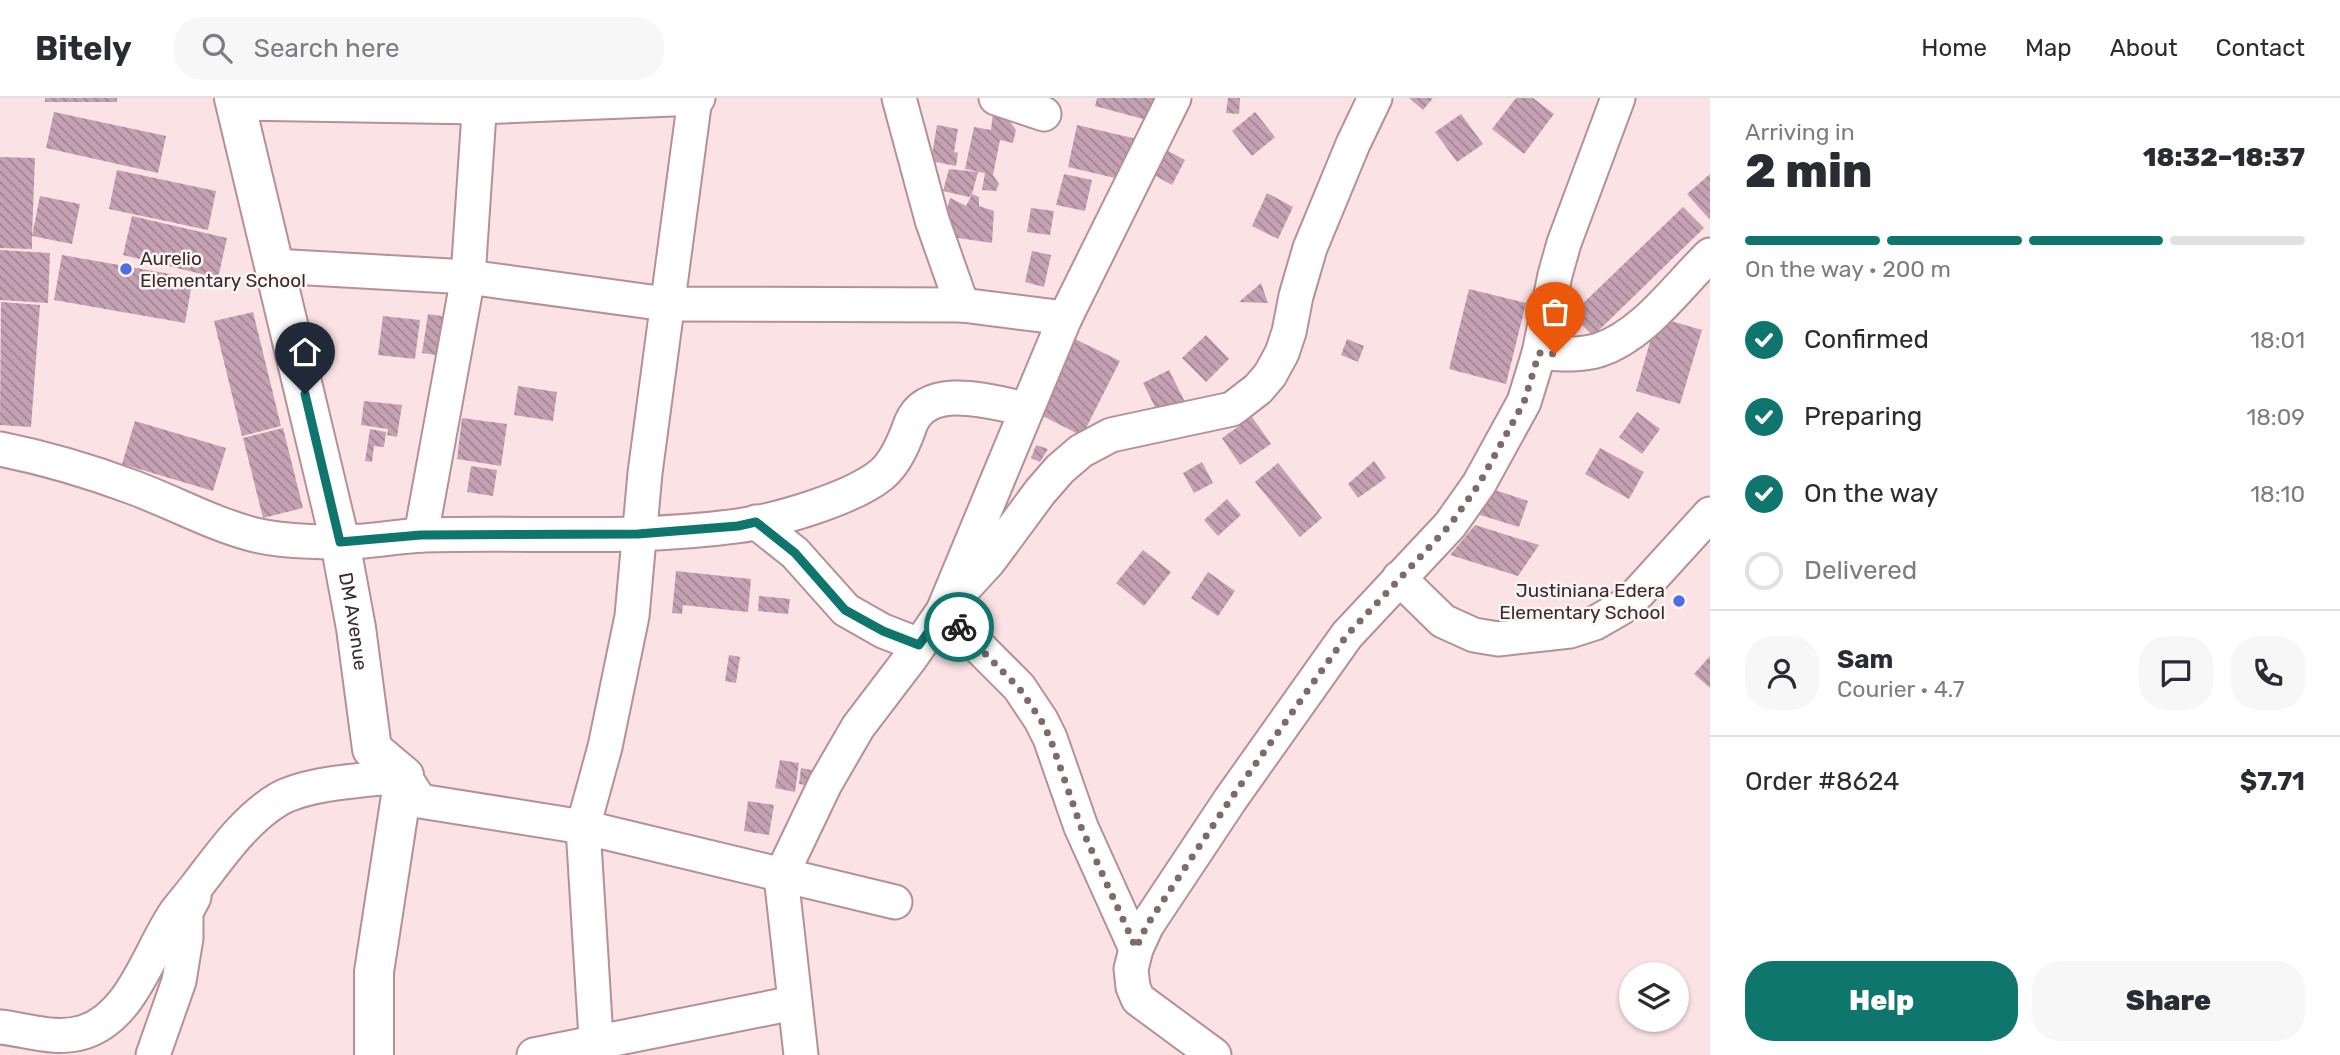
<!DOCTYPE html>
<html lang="en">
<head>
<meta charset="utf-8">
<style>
  :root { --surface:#fff; --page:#f7f7f7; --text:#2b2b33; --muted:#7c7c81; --line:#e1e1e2; --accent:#0f766e }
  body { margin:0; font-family:Rubik,sans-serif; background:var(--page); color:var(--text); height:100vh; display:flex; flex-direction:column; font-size:26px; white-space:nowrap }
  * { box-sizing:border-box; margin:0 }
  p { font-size:23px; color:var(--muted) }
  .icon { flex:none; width:38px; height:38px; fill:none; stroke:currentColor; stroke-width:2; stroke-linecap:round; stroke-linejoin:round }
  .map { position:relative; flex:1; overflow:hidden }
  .sheet { display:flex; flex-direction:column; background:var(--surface); width:630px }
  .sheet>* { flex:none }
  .buttons { position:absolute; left:1619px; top:864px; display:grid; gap:14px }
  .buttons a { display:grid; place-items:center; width:70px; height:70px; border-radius:50%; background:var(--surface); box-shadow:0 2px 5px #0004; font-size:35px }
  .pin { position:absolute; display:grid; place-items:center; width:60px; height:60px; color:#fff; margin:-72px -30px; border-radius:50% 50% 50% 0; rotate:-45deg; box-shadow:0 0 7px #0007 }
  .pin .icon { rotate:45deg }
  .courier { position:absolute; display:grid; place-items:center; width:70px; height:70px; margin:-35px; border:5px solid #0f766e; border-radius:50%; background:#fff; color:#222; box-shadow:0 2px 9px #0007 }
  .summary em { font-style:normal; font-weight:800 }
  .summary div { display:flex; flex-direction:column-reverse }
  .summary { display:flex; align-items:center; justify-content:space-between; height:119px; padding:0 35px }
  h1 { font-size:46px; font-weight:800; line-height:52px }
  .bar { display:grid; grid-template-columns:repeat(4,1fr); gap:10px 7px; align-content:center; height:84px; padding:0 35px }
  .bar i { height:9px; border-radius:5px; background:var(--line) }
  .bar .on { background:var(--accent) }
  .bar p { grid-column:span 4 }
  .line { display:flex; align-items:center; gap:18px; padding:0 35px; border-top:2px solid var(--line) }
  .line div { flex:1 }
  .round { display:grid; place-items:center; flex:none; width:74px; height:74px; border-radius:28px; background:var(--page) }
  ol { padding:0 35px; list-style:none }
  li { display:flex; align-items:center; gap:21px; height:77px }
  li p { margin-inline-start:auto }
  li .icon { padding:7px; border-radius:50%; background:var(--accent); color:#fff; stroke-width:4 }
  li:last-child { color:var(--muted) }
  li i { width:38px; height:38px; border:4px solid var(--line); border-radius:50% }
  .cta { display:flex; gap:14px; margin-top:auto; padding:14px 35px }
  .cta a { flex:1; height:80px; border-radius:28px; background:var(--accent); color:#fff; font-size:28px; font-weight:800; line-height:80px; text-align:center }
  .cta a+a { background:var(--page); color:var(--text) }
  header { display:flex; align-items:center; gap:42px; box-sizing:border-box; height:98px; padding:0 35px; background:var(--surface); border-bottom:2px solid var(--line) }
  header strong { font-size:33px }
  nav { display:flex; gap:38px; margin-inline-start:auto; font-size:24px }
  .search { width:490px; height:63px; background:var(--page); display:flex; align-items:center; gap:18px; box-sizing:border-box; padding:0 24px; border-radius:28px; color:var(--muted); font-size:26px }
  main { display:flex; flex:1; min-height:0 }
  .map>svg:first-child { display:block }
  .building { fill:url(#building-back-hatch) }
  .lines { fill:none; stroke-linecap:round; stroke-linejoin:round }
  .minor-casing { stroke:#b69096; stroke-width:37 }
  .major-casing { stroke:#b69096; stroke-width:42 }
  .minor { stroke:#fff; stroke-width:33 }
  .major { stroke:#fff; stroke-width:38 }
  .done { stroke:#7e6a6d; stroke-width:7; stroke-dasharray:0 12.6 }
  .route { stroke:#0f766e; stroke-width:9 }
  .poi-dot { fill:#4d6fe3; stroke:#fcf4f5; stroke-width:2.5 }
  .labels { text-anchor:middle; stroke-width:5; stroke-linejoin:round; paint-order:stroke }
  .poi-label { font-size:19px; fill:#3a2a2d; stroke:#fcf4f5; text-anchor:start }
  .street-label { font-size:19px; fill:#3a2a2d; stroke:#fcf4f5 }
</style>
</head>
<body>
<header>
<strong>Bitely</strong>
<div class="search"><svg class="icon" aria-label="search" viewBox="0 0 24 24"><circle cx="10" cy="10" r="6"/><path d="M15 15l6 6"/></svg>Search here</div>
<nav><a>Home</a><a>Map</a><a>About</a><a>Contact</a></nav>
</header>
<main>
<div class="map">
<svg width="1710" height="957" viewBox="0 0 1710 957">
  <defs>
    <pattern id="building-back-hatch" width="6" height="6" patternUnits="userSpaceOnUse" patternTransform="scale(1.75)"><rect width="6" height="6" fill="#c5a2b3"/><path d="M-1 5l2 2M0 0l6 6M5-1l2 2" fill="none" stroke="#a18492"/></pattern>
  </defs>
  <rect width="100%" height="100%" fill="#fbe2e5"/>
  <g class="building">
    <rect x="45" y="0" width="72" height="4"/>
    <path d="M1097 0H1161L1154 24 1095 8Z"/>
    <path d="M1228 0H1240L1239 16 1226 15Z"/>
    <path d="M1409 0H1433L1423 12Z"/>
    <path d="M1516 0H1533L1554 16 1524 56 1492 31Z"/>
    <path d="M54 14 166 38 158 75 46 50Z"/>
    <path d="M993 14 1005 17 1016 32 1013 45 1000 42 993 77 999 86 996 93 982 92 985 75 965 71 974 29 991 32Z"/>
    <path d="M1255 14 1275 39 1252 58 1232 33Z"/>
    <path d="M1461 16 1483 46 1457 64 1435 34Z"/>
    <path d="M937 27 958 31 954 54 958 55 956 68 931 63Z"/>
    <path d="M1077 27 1137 41 1128 83 1068 69Z"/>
    <path d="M1168 53 1185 62 1172 87 1154 77Z"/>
    <path d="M0 59 35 60 32 138 40 98 80 106 72 146 32 138V151L0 150Z"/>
    <path d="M949 71 978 74 972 96 969 99 943 93Z"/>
    <path d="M117 72 216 93 208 132 109 111Z"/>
    <path d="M1064 76 1092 82 1085 113 1056 107Z"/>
    <path d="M1710 76V122L1687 96Z"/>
    <path d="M1267 95 1293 109 1278 141 1252 128Z"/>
    <path d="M972 96 979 99V108L994 113 992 145 945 138V119L950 100 966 108Z"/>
    <path d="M1683 109 1704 130 1593 238 1572 216Z"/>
    <path d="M1031 110 1054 113 1050 137 1027 134Z"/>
    <path d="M132 118 227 140 218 180 123 157Z"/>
    <path d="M0 152 50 155 48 205 0 202Z"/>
    <path d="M1032 153 1051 157 1044 189 1025 184Z"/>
    <path d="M62 157 193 180 185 225 54 202Z"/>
    <path d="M1261 185 1268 205 1239 204Z"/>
    <path d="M1469 191 1526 205 1506 286 1449 271Z"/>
    <path d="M1 204 40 207 31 329 0 327Z"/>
    <path d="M253 214 281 328 242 338 214 223Z"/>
    <path d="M428 216 461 221 456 260 422 255Z"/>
    <path d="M383 218 420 222 415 261 378 257Z"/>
    <path d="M1657 219 1702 232 1680 306 1636 293Z"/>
    <path d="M1206 237 1229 261 1206 284 1182 260Z"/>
    <path d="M1073 240 1120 263 1082 338 1037 315Z"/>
    <path d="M1347 241 1364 248 1358 264 1341 257Z"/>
    <path d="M1169 272 1186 306 1160 319 1143 285Z"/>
    <path d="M518 288 557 294 553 323 514 317Z"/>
    <path d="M364 303 402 307 397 339 387 337 388 331 361 327Z"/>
    <path d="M1637 314 1660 331 1642 356 1619 339Z"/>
    <path d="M1252 319 1271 346 1240 367 1222 340Z"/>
    <path d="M462 320 507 326 501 368 457 361Z"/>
    <path d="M135 323 226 350 213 393 122 366Z"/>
    <path d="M283 330 303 410 263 420 243 340Z"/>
    <path d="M370 331 386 334 384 349 374 348 372 364 365 363Z"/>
    <path d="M1036 347 1048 351 1040 364 1031 360Z"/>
    <path d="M1600 350 1644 374 1629 401 1585 376Z"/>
    <path d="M1374 363 1386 380 1358 400 1348 386Z"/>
    <path d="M1202 364 1213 385 1194 395 1183 375Z"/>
    <path d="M1278 365 1322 420 1300 439 1255 384Z"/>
    <path d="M471 368 497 372 493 398 467 394Z"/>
    <path d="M1489 390 1528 403 1519 429 1480 417Z"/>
    <path d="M1227 401 1241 417 1218 438 1204 422Z"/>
    <path d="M1475 427 1539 447 1518 478 1450 457Z"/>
    <path d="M1143 452 1171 474 1144 508 1116 485Z"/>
    <path d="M676 473 751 481 748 514 683 507 682 516 672 515Z"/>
    <path d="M1208 474 1235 493 1218 518 1191 500Z"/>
    <path d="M759 498 790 501 788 516 758 513Z"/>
    <path d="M729 557 740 559 736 585 725 583Z"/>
    <path d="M1710 558V590L1694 576Z"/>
    <path d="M780 662 799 665 795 694 775 690Z"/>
    <path d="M801 670 822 674 819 689 799 686Z"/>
    <path d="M748 703 774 707 769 737 744 733Z"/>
  </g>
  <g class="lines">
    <g class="minor-casing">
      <g id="minor">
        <path d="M899 0 932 122 962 207"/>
        <path d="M996 0 1044 16"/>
        <path d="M236 5 479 9 698 0"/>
        <path d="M274 168 468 179 666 206 962 207 1065 220"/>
        <path d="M1539 255C1558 256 1579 258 1599 252 1643 238 1677 189 1710 157"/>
        <path d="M0 351C45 360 89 373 132 389 173 404 212 426 255 437 285 444 333 445 364 443 384 441 404 438 424 437 529 434 633 442 737 428 776 423 851 401 881 377 896 365 905 342 911 325 929 283 993 305 1026 311"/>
        <path d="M756 424 795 455 846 512 883 533 919 547"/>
        <path d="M421 437 468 179 480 0"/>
        <path d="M1399 480 1443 523 1474 537 1498 541 1570 533 1595 525 1621 510 1639 494 1710 416"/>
        <path d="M1136 851 1081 729 1050 640 1041 622 1019 589 943 513 989 463 1040 394 1060 371 1081 353 1111 337 1232 311 1258 291 1270 277 1282 255 1289 234 1296 198 1310 150 1353 46 1375 0"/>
        <path d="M0 929C28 932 56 943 84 934 133 918 149 853 176 814 182 806 189 798 196 789 220 758 245 721 279 701 310 684 368 682 404 678L420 703 583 729 895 804"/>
        <path d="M153 957 179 883 186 840V814L194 799"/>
        <path d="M534 957 794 905"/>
        <path d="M597 957 583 729 605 649 632 518 645 375 695 0"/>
        <path d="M801 957 781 778 825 686 858 629 912 558 943 513 1065 220 1174 0"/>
        <path d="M1214 957 1138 901 1133 889 1131 871 1136 851 1147 827 1230 702 1347 537 1450 427 1479 386 1524 304 1539 255 1555 177 1564 145 1618 0"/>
      </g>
    </g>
    <g class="major-casing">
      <g id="major">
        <path id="s1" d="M234 0 340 444 356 530 372 651 404 678 374 874V957"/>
      </g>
    </g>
    <use href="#minor" class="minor"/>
    <use href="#major" class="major"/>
  </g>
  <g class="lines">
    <path class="done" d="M959 529 1019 590 1041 622 1050 640 1081 729 1136 850 1147 827 1230 702 1347 537 1450 427 1479 386 1524 304 1539 255 1555 256"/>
    <path class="route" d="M305 296 340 444 421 437 638 436 738 428 756 424 795 455 845 512 883 533 919 547 943 513 959 529"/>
  </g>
  <g class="poi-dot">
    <circle cx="126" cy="171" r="7"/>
    <circle cx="1679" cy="503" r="7"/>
  </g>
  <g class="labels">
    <g class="poi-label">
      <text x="140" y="167">Aurelio<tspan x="140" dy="22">Elementary School</tspan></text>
      <text x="1665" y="499" text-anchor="end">Justiniana Edera<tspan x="1665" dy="22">Elementary School</tspan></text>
    </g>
    <g class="street-label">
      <text dy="7" stroke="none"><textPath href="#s1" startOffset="537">DM Avenue</textPath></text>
    </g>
  </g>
</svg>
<div class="buttons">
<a><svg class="icon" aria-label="layers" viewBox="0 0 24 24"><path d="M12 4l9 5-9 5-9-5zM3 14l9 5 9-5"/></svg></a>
</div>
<div class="pin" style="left:1555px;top:256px;background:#ea580c"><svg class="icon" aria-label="bag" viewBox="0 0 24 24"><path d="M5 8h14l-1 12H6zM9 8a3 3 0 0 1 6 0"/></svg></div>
<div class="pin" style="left:305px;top:296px;background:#1f2937"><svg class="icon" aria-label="home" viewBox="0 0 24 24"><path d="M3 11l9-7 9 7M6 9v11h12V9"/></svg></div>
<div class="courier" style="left:959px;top:529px"><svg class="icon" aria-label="bike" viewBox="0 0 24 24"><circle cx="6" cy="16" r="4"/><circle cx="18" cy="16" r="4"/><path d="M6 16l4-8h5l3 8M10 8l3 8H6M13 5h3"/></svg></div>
</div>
<section class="sheet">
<div class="summary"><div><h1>2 min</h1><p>Arriving in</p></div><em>18:32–18:37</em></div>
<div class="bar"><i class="on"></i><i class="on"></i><i class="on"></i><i></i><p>On the way · 200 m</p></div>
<ol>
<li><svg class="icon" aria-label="check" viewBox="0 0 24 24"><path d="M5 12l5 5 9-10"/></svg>Confirmed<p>18:01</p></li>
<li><svg class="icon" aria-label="check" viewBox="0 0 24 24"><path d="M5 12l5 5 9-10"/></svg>Preparing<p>18:09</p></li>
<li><svg class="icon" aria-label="check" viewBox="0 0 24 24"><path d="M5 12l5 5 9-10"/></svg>On the way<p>18:10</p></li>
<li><i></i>Delivered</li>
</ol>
<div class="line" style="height:126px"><a class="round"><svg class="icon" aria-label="person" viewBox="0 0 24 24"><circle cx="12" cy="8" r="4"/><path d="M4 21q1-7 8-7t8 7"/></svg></a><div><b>Sam</b><p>Courier · 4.7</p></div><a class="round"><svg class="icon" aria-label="chat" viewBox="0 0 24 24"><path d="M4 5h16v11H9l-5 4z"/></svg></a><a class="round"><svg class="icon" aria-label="phone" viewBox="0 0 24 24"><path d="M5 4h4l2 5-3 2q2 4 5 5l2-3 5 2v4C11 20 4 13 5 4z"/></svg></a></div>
<div class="line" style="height:91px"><div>Order #8624</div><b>$7.71</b></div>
<div class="cta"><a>Help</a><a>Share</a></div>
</section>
</main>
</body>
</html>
